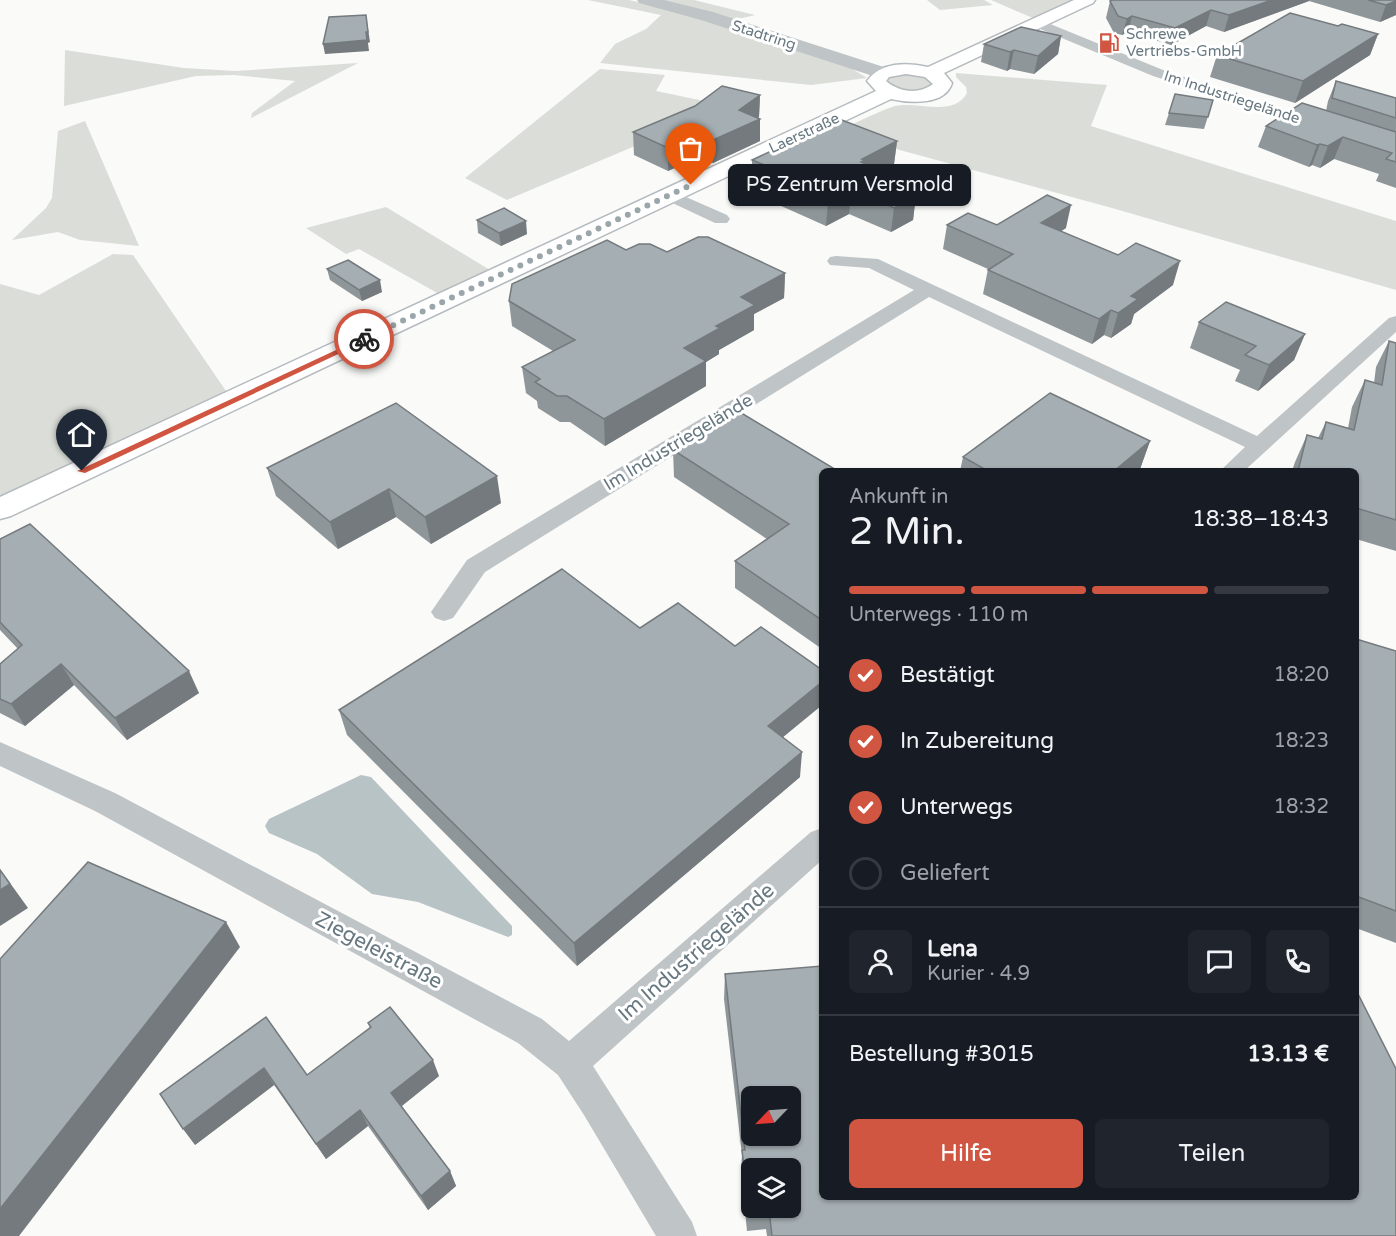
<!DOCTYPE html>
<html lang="de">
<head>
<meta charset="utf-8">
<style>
  :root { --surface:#171b24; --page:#20242c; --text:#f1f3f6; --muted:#9ea1a6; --line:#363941; --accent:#d05641 }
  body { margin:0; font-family:"Varela Round",sans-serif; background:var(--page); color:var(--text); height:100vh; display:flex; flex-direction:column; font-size:22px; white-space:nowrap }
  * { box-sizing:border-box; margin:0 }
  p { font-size:20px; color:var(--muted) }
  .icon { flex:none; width:33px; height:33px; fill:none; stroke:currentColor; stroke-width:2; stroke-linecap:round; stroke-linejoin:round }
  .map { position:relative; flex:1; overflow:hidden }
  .panel { position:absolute; left:819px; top:468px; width:540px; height:732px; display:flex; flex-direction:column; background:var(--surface); border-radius:9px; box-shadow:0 2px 4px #0004 }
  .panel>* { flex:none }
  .needle { width:39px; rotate:245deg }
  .controls { position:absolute; left:741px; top:1086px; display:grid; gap:12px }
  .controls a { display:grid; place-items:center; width:60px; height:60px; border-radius:9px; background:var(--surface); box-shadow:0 2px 4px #0004; font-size:30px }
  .pin { position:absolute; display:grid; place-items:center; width:51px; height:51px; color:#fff; margin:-62px -26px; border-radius:50% 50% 50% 0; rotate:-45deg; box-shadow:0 0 6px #0007 }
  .pin .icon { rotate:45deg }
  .courier { position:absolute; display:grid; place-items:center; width:60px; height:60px; margin:-30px; border:4px solid #d05641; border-radius:50%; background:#fff; color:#222; box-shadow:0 2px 8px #0007 }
  .bubble { position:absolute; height:42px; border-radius:9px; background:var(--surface); box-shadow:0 2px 4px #0004; font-size:20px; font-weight:600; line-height:42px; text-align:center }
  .head em { font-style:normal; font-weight:600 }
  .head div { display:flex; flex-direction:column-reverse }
  .head { display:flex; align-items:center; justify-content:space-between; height:102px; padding:0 30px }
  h1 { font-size:39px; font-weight:600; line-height:45px }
  .bar { display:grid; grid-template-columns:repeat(4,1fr); gap:9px 6px; align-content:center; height:72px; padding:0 30px }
  .bar i { height:8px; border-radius:4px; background:var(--line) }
  .bar .selected { background:var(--accent) }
  .bar p { grid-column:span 4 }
  .line { display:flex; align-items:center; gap:15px; padding:0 30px; border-top:2px solid var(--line) }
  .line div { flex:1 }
  .round { display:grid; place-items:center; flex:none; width:63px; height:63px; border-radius:9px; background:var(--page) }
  ol { padding:0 30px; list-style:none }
  li { display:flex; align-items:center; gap:18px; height:66px }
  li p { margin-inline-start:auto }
  li .icon { padding:6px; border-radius:50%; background:var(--accent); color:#fff; stroke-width:4 }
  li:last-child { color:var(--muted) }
  li i { width:33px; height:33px; border:3px solid var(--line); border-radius:50% }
  .button { display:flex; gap:12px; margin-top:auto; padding:12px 30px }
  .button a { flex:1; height:69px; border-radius:9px; background:var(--accent); color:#fff; font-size:24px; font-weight:600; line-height:69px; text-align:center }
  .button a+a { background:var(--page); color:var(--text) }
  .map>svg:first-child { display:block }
  .green { fill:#dbded8 }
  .water { fill:#b8c3c6 }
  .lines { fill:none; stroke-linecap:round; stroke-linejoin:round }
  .secondary-casing { stroke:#b4babe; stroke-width:3 }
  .minor { fill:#bfc4c7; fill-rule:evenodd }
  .tertiary { fill:#bfc4c7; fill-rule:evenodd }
  .secondary { fill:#fff; fill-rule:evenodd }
  .wall { fill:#8e9699 }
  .shaded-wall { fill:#747a7d }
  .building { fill:#a5aeb2; stroke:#747a7d; stroke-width:1.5; fill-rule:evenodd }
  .route { fill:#d05641 }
  .done { stroke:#9aa6aa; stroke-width:6; stroke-dasharray:0 10.8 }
  .labels { text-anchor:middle; stroke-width:6; stroke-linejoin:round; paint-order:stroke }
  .far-poi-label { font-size:15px; fill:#677880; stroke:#fff; text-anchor:start }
  .far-street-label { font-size:15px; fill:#677880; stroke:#fff }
  .street-label { font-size:18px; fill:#677880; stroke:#fff }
  .near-street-label { font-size:21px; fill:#677880; stroke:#fff }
</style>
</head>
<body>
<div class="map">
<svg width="1396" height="1236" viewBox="0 0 1396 1236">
  <rect width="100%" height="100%" fill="#fafaf8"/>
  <g class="green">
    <path d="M588 0H629L659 7 732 28 849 67 867 78 811 85 600 63 615 44 646 29 661 15Z"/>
    <path d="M660 0H694L755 15 734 20Z"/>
    <path d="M927 0H984L993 5 940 10Z"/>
    <path d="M991 0H1079L1035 19Z"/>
    <path d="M65 50 184 68 235 71 358 63 251 118 252 113 295 81 234 75 196 76 64 106Z"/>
    <path d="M600 69 665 75 656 91 714 103 666 133 507 200 465 178Z"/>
    <path d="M899 72 934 78V89L901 92 884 80Z"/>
    <path d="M956 73 1107 85 1091 126 1396 221V290L1112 208 885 146 832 134C852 125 872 114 892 107 914 99 953 119 967 93L966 87 956 77Z"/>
    <path d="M85 121 139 246 80 240 58 232 12 240 46 208 52 198 58 131Z"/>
    <path d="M386 207 490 270 439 294 359 249 346 254 306 228Z"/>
    <path d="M113 254 133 255 226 391 0 497V284L39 295Z"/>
  </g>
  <path class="water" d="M361 775 371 777 512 926V935L508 937 418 902 372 894 317 854 269 833 265 826 269 819Z"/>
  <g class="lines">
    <g class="secondary-casing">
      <path id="secondary" d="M1074 0H1095L1093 3 944 73 952 83C945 106 909 103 891 99L11 516 0 519V497L876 91 867 81C880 62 907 62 928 67ZM906 74 925 77 933 84C918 95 899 92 886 81L889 77Z"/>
    </g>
    <g class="minor">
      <path d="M1038 19 1163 70 1324 122 1327 125 1319 130 1314 128 1153 76 1033 26 1031 23Z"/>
      <path d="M670 190 727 215 730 219 727 223H715L664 199 662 195Z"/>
      <path d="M836 256 878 259 1257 436 1389 318 1396 316V332L1244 471H1220L1245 447 929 297 485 572 453 618 444 621 435 618 431 612 467 560 914 290 869 268 830 265 827 261 830 257Z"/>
      <path d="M0 742 115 793 542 1019 569 1041 811 832 822 828V860L593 1066 692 1222 697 1236H656L584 1115 558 1075 518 1043 95 811 0 766Z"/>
    </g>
    <path class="tertiary" d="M637 0H664L713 12 890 69 892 73 890 77H876L701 20 639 3Z"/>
    <use href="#secondary" class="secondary"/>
  </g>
  <g class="wall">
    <path d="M1112 0H1396V15L1380 22 1309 1 1224 32 1206 26 1171 45 1128 32 1122 35 1114 33 1106 18 1110 1Z"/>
    <path d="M1378 34 1370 55 1295 103 1210 77 1217 55Z"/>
    <path d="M1061 36 1058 54 1034 74 1010 69 1007 71 981 62 984 44Z"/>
    <path d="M1336 81 1396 98V188L1376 181 1379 174 1334 159 1320 168 1312 165 1309 167 1258 147 1266 126 1326 111 1328 101Z"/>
    <path d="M760 95 759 117 758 118 760 141 713 163H685L668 171 634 155 633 132Z"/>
    <path d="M1213 100 1204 129 1165 125 1169 113Z"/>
    <path d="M897 141 894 164 882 171 885 172 884 182 916 195 913 220 891 232 849 214 826 226 779 205 780 195 752 183V160Z"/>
    <path d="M477 220 527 234 501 246 478 233Z"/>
    <path d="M947 225 1066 228 1061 231 1173 285 1134 314 1131 324 1111 338 1104 335 1092 344 983 294 988 269 943 249Z"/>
    <path d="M626 250 667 252 785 273 784 298 754 314V330L719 350V354L706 362V386L605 446 570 422H560L538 408 537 401 526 393 522 367 553 351 512 326 509 301Z"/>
    <path d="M327 269 382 292 362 301 330 280Z"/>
    <path d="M1199 322 1305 334 1294 360 1258 391 1235 381 1240 370 1190 348Z"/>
    <path d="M1389 341 1396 343V551L1356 539V471H1292L1295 462 1307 435 1318 438 1326 422 1348 428 1352 407 1365 380 1374 383 1376 367Z"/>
    <path d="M1150 441 1140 469 1138 471H960L963 457Z"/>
    <path d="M673 450 822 471V649L735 588V561L767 539 674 477Z"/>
    <path d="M267 468 501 503 431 544 396 517 338 549 276 496Z"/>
    <path d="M0 539 199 693 127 740 74 685 25 726 0 713V664L18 649 0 630Z"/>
    <path d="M640 628 735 646 822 670V705L783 737 800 777 577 966 347 735 339 710Z"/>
    <path d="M1356 639 1396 651V943L1356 928Z"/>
    <path d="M725 974 1396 1236H767L766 1229 747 1231 741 1171 742 1155 724 999Z"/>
    <path d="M266 1017 307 1075 370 1028 368 1023 439 1076 402 1106 450 1171 456 1186 428 1210 368 1126 326 1159 274 1085 195 1145Z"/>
  </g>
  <g class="shaded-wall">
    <path d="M1272 0H1309V1L1224 32 1229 15Z"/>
    <path d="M1396 1V15L1380 22 1386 5Z"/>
    <path d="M1211 10 1206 26 1171 45 1175 28Z"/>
    <path d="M366 15 370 42 368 43 369 51 325 54 323 44Z"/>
    <path d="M1132 16 1128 32 1122 35 1127 19Z"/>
    <path d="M1378 34 1370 55 1295 103 1303 81Z"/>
    <path d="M1061 36 1058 54 1034 74 1038 56Z"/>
    <path d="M1014 50 1010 69 1007 71 1010 52Z"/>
    <path d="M760 95 759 117 751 123 760 119V141L713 163V140L739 110Z"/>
    <path d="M1343 137 1334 159 1320 168 1328 146Z"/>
    <path d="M685 140V163L668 171V148Z"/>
    <path d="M897 141 894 164 863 181 861 162 862 159Z"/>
    <path d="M1320 144 1312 165 1309 167 1317 145Z"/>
    <path d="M885 172 882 196 874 178Z"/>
    <path d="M852 189 849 214 826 226 828 202Z"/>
    <path d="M916 195 913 220 891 232 894 208Z"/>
    <path d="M1071 205 1066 228 1036 247 1041 223Z"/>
    <path d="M526 221 527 234 501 246 499 233Z"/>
    <path d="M1180 261 1173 285 1134 314 1131 324 1111 338 1118 313 1131 296Z"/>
    <path d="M785 273 784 298 754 314V330L719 350V354L706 362V386L605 446 604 419 684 348 716 326 741 297Z"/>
    <path d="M380 280 382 292 362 301 359 290Z"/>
    <path d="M1111 310 1104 335 1092 344 1099 319Z"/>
    <path d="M1305 334 1294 360 1258 391 1269 365Z"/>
    <path d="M1150 441 1140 469 1138 471H1114Z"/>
    <path d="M497 476 501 503 431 544 425 517Z"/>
    <path d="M389 489 396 517 338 549 330 522Z"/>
    <path d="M61 664 74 685 25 726 11 704Z"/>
    <path d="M189 671 199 693 127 740 115 718Z"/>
    <path d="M822 682V705L766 751 768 726Z"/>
    <path d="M802 752 800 777 577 966 574 943Z"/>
    <path d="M0 869 28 908 0 926Z"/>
    <path d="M226 922 240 947 19 1236H0V1209Z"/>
    <path d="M433 1060 439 1076 399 1108 391 1093Z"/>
    <path d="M264 1068 274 1085 195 1145 183 1129Z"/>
    <path d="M360 1110 368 1126 326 1159 316 1144Z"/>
    <path d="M450 1171 456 1186 428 1210 421 1196Z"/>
  </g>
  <g class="building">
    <path d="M1112 0H1272L1229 15 1211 10 1175 28 1132 16 1127 19 1118 16 1110 1Z"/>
    <path d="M1368 0H1396V1L1386 5Z"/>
    <path d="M1290 13 1338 26 1342 24 1378 34 1303 81 1217 55Z"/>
    <path d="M366 15 368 32H366L367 40 323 44 329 17Z"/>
    <path d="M1021 27 1061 36 1038 56 1014 50 1010 52 984 44Z"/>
    <path d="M1336 81 1396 98V118L1332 98Z"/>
    <path d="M722 86 760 95 739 110 760 119 713 140H685L668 148 633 132 695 106Z"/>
    <path d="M1175 94 1213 100 1208 117 1169 113Z"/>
    <path d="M1302 103 1396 132V162L1386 159 1392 153 1343 137 1328 146 1320 144 1317 145 1266 126Z"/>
    <path d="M839 119 897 141 862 159 865 160 861 162 885 172 874 178 916 195 894 208 852 189 828 202 781 181 792 176 752 160Z"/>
    <path d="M1047 195 1071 205 1041 223 1118 255 1136 243 1180 261 1131 296 1138 299 1118 313 1111 310 1099 319 988 270 1013 254 947 225 968 213 997 225Z"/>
    <path d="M504 208 526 221 499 233 477 220Z"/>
    <path d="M698 237H708L785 273 741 297 755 305 716 326 720 328 684 348 706 361 604 419 567 396H557L535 382 540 379 522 367 575 340 509 301 512 284 607 240 626 250 639 244H650L667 252Z"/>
    <path d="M348 260 380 280 359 290 327 269Z"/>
    <path d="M1226 302 1305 334 1269 365 1245 355 1256 346 1199 322Z"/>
    <path d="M1389 341 1396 343V520L1356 508V471H1298L1307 435 1322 439 1326 422 1354 430 1365 380 1382 385Z"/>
    <path d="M1050 393 1150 441 1114 471H988L963 457Z"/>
    <path d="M396 403 497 476 425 517 389 489 330 522 267 468Z"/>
    <path d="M738 411 838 471H822V620L735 561 789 524 673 450Z"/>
    <path d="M30 524 189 671 115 718 61 664 11 704 0 699V664L22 645 0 622V539Z"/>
    <path d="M562 569 640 628 678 603 735 646 761 627 822 670V682L768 726 802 752 574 943 339 710Z"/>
    <path d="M1356 639 1396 651V911L1356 896Z"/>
    <path d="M88 862 226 922 0 1209V959Z"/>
    <path d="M0 870 10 884 0 890Z"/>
    <path d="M822 966V1197H1356V990L1396 1069V1236H772L769 1210 749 1211 742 1150H745L725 974ZM752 1096H790V1136H752ZM752 1168H790V1208H752Z"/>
    <path d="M390 1007 433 1060 391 1093 450 1171 421 1196 360 1110 316 1144 264 1068 183 1129 160 1094 266 1017 307 1075 371 1027 368 1023Z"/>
  </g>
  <path class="route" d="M364 337 366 338V341L85 473 77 471Z"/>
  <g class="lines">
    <path class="done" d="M364 339 691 185"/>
  </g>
  <defs>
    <g id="fuel-bare" transform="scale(1.62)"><path d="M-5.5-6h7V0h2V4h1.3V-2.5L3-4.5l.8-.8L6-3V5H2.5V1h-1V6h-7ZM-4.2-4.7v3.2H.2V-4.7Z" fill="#d05641" stroke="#fff" stroke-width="2.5" paint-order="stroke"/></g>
  </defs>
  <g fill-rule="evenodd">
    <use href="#fuel-bare" x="1109" y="43"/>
  </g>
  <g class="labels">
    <g class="far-poi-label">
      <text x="1126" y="39">Schrewe<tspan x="1126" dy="17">Vertriebs-GmbH</tspan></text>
    </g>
    <g class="far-street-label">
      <text transform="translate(764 35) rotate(18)" y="5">Stadtring</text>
      <text transform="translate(1232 97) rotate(18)" y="5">Im Industriegelände</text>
      <text transform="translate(804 133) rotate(-25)" y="5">Laerstraße</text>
    </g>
    <g class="street-label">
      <text transform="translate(678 442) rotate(-31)" y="6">Im Industriegelände</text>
    </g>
    <g class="near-street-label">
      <text transform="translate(379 950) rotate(28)" y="7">Ziegeleistraße</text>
      <text transform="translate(696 952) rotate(-41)" y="7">Im Industriegelände</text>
    </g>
  </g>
</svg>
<div class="controls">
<a><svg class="needle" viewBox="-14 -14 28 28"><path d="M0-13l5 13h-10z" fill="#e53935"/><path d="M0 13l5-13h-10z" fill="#9ea1a6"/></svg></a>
<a><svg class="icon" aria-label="layers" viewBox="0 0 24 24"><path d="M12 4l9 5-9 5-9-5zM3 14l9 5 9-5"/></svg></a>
</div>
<div class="pin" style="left:691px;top:185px;background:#ea580c"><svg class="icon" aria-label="bag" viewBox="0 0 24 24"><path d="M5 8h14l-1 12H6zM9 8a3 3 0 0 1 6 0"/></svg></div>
<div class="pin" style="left:82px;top:471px;background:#1f2937"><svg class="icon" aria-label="home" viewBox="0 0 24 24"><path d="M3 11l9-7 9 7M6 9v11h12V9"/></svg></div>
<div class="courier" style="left:364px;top:339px"><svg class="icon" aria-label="bike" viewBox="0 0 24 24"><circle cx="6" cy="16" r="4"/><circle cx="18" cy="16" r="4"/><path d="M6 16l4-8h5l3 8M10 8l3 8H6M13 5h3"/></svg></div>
<div class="bubble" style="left:728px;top:164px;width:243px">PS Zentrum Versmold</div>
<section class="panel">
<div class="head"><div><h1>2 Min.</h1><p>Ankunft in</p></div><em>18:38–18:43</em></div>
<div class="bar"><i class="selected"></i><i class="selected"></i><i class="selected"></i><i></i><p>Unterwegs · 110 m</p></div>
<ol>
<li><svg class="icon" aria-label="check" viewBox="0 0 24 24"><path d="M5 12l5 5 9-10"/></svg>Bestätigt<p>18:20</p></li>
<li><svg class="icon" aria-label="check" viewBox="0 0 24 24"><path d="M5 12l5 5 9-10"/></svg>In Zubereitung<p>18:23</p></li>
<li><svg class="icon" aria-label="check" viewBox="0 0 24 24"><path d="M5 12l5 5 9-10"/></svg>Unterwegs<p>18:32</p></li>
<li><i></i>Geliefert</li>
</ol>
<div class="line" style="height:108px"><a class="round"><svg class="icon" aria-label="person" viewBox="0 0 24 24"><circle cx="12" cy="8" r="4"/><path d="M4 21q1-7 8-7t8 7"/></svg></a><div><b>Lena</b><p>Kurier · 4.9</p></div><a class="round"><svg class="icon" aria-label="chat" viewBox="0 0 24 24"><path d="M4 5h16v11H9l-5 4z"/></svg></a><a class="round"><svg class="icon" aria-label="phone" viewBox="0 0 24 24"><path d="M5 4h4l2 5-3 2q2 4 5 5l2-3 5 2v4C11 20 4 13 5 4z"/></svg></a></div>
<div class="line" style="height:78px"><div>Bestellung #3015</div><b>13.13 €</b></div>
<div class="button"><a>Hilfe</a><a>Teilen</a></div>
</section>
</div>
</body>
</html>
